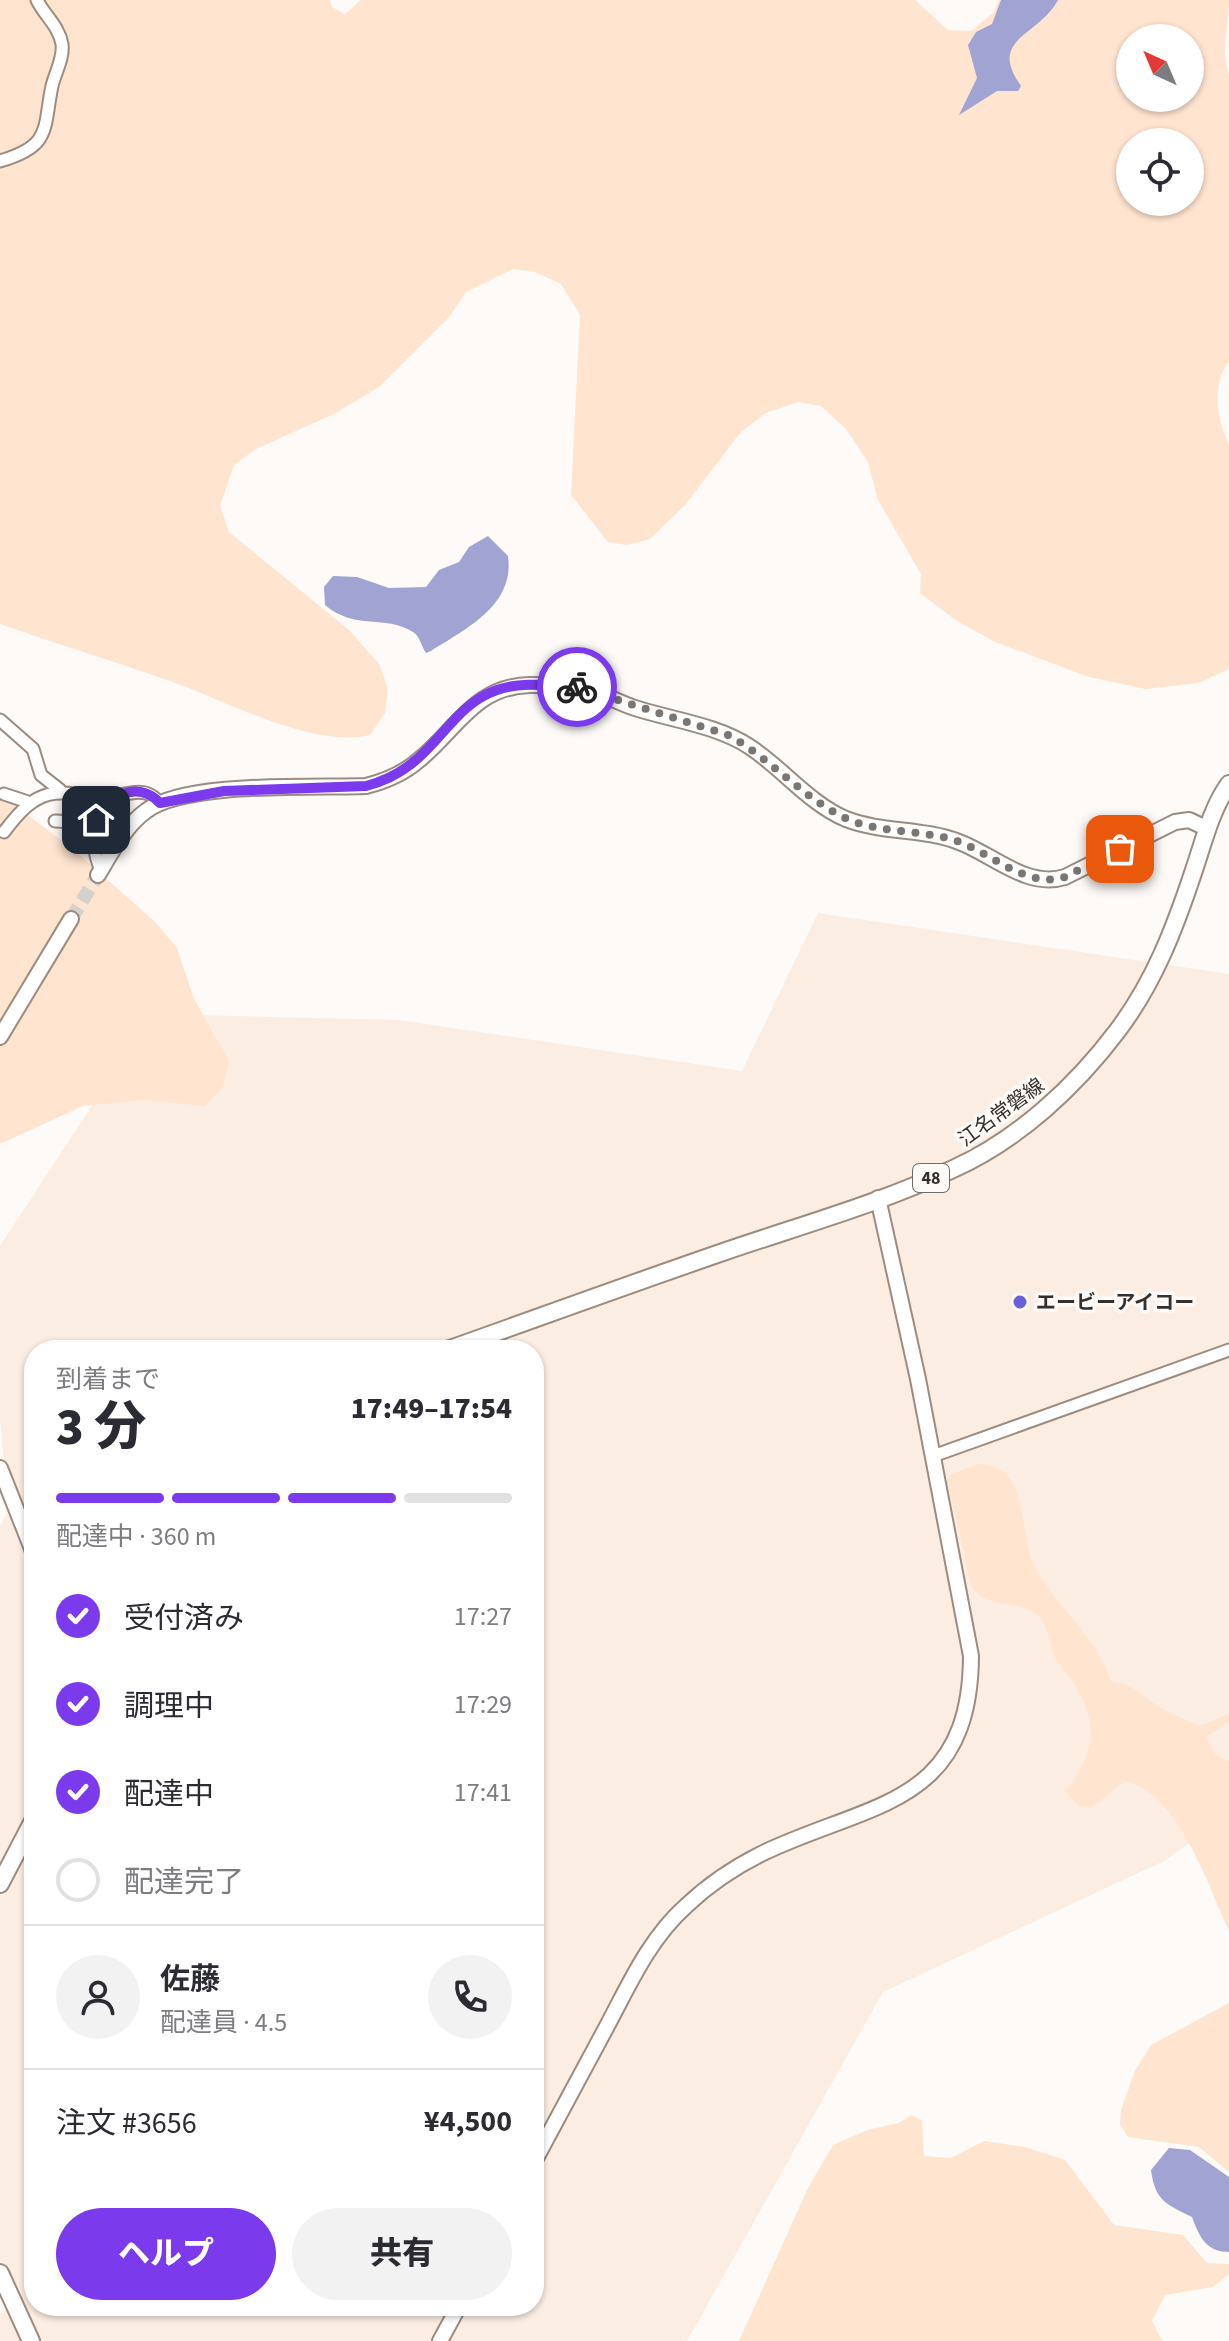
<!DOCTYPE html>
<html lang="ja">
<head>
<meta charset="utf-8">
<style>
  :root { --surface:#fff; --page:#f2f2f3; --text:#2b2b33; --muted:#7c7c81; --line:#e1e1e2; --accent:#7c3aed }
  body { margin:0; font-family:"Source Sans 3","Noto Sans JP",sans-serif; background:var(--page); color:var(--text); height:100vh; display:flex; flex-direction:column; font-size:30px; white-space:nowrap }
  * { box-sizing:border-box; margin:0 }
  p { font-size:26px; color:var(--muted) }
  .icon { flex:none; width:44px; height:44px; fill:none; stroke:currentColor; stroke-width:2; stroke-linecap:round; stroke-linejoin:round }
  .map { position:relative; flex:1; overflow:hidden }
  .details { position:absolute; left:24px; top:1340px; width:520px; height:976px; display:flex; flex-direction:column; background:var(--surface); border-radius:32px; box-shadow:0 2px 6px #0004 }
  .details>* { flex:none }
  .needle { width:52px; rotate:316deg }
  .tools { position:absolute; left:1116px; top:24px; display:grid; gap:16px }
  .tools a { display:grid; place-items:center; width:88px; height:88px; border-radius:50%; background:var(--surface); box-shadow:0 2px 6px #0004; font-size:40px }
  .pin { position:absolute; display:grid; place-items:center; width:68px; height:68px; color:#fff; margin:-34px; border-radius:16px; box-shadow:0 4px 12px #0006 }
  .courier { position:absolute; display:grid; place-items:center; width:80px; height:80px; margin:-40px; border:6px solid #7c3aed; border-radius:50%; background:#fff; color:#222; box-shadow:0 2px 10px #0007 }
  .head em { font-style:normal; font-weight:800 }
  .head div { display:flex; flex-direction:column-reverse }
  .head { display:flex; align-items:center; justify-content:space-between; height:136px; padding:0 32px }
  h1 { font-size:52px; font-weight:800; line-height:60px }
  .bar { display:grid; grid-template-columns:repeat(4,1fr); gap:12px 8px; align-content:center; height:96px; padding:0 32px }
  .bar i { height:10px; border-radius:6px; background:var(--line) }
  .bar .selected { background:var(--accent) }
  .bar p { grid-column:span 4 }
  .line { display:flex; align-items:center; gap:20px; padding:0 32px; border-top:2px solid var(--line) }
  .line div { flex:1 }
  .round { display:grid; place-items:center; flex:none; width:84px; height:84px; border-radius:42px; background:var(--page) }
  ol { padding:0 32px; list-style:none }
  li { display:flex; align-items:center; gap:24px; height:88px }
  li p { margin-inline-start:auto }
  li .icon { padding:8px; border-radius:50%; background:var(--accent); color:#fff; stroke-width:4 }
  li:last-child { color:var(--muted) }
  li i { width:44px; height:44px; border:4px solid var(--line); border-radius:50% }
  .cta { display:flex; gap:16px; margin-top:auto; padding:16px 32px }
  .cta a { flex:1; height:92px; border-radius:48px; background:var(--accent); color:#fff; font-size:32px; font-weight:800; line-height:92px; text-align:center }
  .cta a+a { background:var(--page); color:var(--text) }
  .map>svg:first-child { display:block }
  .built { fill:#fcede2; fill-rule:evenodd }
  .green { fill:#ffe4d0; fill-rule:evenodd }
  .water { fill:#a1a3d2 }
  .lines { fill:none; stroke-linecap:round; stroke-linejoin:round }
  .tertiary-tunnel { stroke:#d5d1ce; stroke-width:14; stroke-dasharray:14 7; stroke-linecap:butt }
  .minor-casing { stroke:#9c8c80; stroke-width:15 }
  .tertiary-casing { stroke:#9c8c80; stroke-width:18 }
  .primary-casing { stroke:#9c8c80; stroke-width:20 }
  .minor { stroke:#fff; stroke-width:11 }
  .tertiary { stroke:#fff; stroke-width:14 }
  .primary { stroke:#fff; stroke-width:16 }
  .done { stroke:#7c7672; stroke-width:8; stroke-dasharray:0 14.4 }
  .route { stroke:#7c3aed; stroke-width:10 }
  .poi-dot { fill:#6a60d9; stroke:#fdfaf7; stroke-width:3 }
  .labels { text-anchor:middle; stroke-width:7; stroke-linejoin:round; paint-order:stroke }
  .shield { fill:#fdfaf7; stroke:#726c68; stroke-width:2 }
  .shield-label { font-size:18px; font-weight:bold; fill:#362f2a }
  .street-label { font-size:20px; fill:#362f2a; stroke:#fdfaf7 }
  .poi-label { font-size:20px; font-weight:bold; fill:#362f2a; stroke:#fdfaf7; text-anchor:start }
</style>
</head>
<body>
<div class="map">
<svg width="1229" height="2341" viewBox="0 0 1229 2341">
  <rect width="100%" height="100%" fill="#fdfaf7"/>
  <path class="built" d="M818 913 1229 974V1816L1164 1861 883 1992 687 2341H0V2313L20 2304 0 2260V1526L9 1510 0 1420V1246L152 1014 398 1020 742 1071ZM34 1350H534V2306H34Z"/>
  <g class="green">
    <path d="M0 0H330L332 7 345 14 361 0H915L948 30 971 31 993 13 999 0H1229C1229 25 1220 51 1229 74V362C1211 383 1217 422 1229 444V669L1198 683 1146 689 1089 677 995 642 957 621 920 593 921 574 878 500 868 462 846 429 821 406 798 402 766 413 740 433 685 505 650 539 627 545 608 542 571 495 580 315 561 284 535 272 513 269 466 292 449 317 379 387 334 414 256 449 234 465 220 506 229 532 349 630 380 665 388 690 385 713 370 735C312 749 225 700 170 681 114 661 56 644 0 624ZM1130 38H1190V98H1130ZM1130 142H1190V202H1130Z"/>
    <path d="M0 794 74 850 154 921 177 948 194 999 229 1061 223 1087 205 1106 143 1100 83 1106 0 1144Z"/>
    <path d="M978 1464C1031 1464 1017 1531 1035 1567 1056 1607 1097 1637 1111 1681L1130 1686 1164 1710 1199 1726 1229 1714V1722L1206 1737 1215 1754 1229 1762V1931C1208 1885 1179 1794 1125 1781L1091 1808 1079 1806 1066 1792C1095 1750 1101 1725 1071 1679 1067 1672 1060 1666 1056 1659 1047 1644 1051 1626 1036 1614 1015 1598 986 1611 971 1585L947 1480 949 1475Z"/>
    <path d="M1229 2003V2172L1199 2147 1128 2137 1120 2124 1121 2110 1135 2071 1151 2045Z"/>
    <path d="M911 2115 922 2120 924 2156 951 2158 984 2141 1025 2147 1065 2160 1114 2225 1183 2235 1207 2263 1229 2264V2274L1213 2287 1165 2295 1152 2321 1162 2341H739L808 2188 833 2145 867 2130 899 2123Z"/>
  </g>
  <g class="water">
    <path d="M1001 0H1058C1038 37 987 38 1021 86L1018 91H997L959 115 977 78 968 45 976 32 992 24Z"/>
    <path d="M488 536 508 556C515 606 465 629 431 651L426 653C421 646 420 636 413 632 384 614 356 631 325 605L324 587 333 576 357 577 389 588 426 587 439 570 459 562 469 547Z"/>
    <path d="M1169 2148 1190 2150 1229 2177V2252C1206 2252 1199 2236 1192 2217 1166 2204 1155 2201 1151 2170Z"/>
  </g>
  <g class="lines">
    <path class="tertiary-tunnel" d="M71 919 98 875"/>
    <g class="minor-casing">
      <g id="minor">
        <path d="M0 161C52 146 43 129 52 86 55 73 64 58 62 44 59 26 44 15 37 0"/>
        <path d="M0 720 33 749 41 775 60 790"/>
        <path d="M4 794 28 802"/>
        <path d="M55 821 96 823"/>
        <path d="M4 832C39 785 55 789 109 800"/>
        <path d="M101 870C87 840 93 797 131 793 144 791 151 793 160 803"/>
        <path d="M933 1456 1229 1350"/>
      </g>
    </g>
    <g class="tertiary-casing">
      <g id="tertiary">
        <path d="M98 875C111 853 125 826 146 811 185 781 314 788 366 786 386 781 403 774 419 760 457 729 475 686 530 685 546 685 563 685 578 687 598 690 616 702 635 708 672 720 717 725 750 747 782 768 810 804 846 819 882 833 923 828 959 842 992 854 1027 889 1065 877L1175 822 1189 820 1208 829"/>
        <path d="M0 1037 71 919"/>
        <path d="M0 1468 34 1554"/>
        <path d="M534 2162C558 2118 582 2073 606 2028 629 1985 649 1939 686 1906 707 1886 735 1867 761 1854 868 1802 970 1808 971 1656L918 1379 878 1198"/>
        <path d="M440 2341 459 2306"/>
      </g>
    </g>
    <g class="primary-casing">
      <g id="primary">
        <path d="M447 1350C540 1317 633 1283 726 1251 802 1225 881 1203 953 1169 1018 1140 1076 1086 1118 1030 1154 982 1174 930 1193 873 1203 844 1211 809 1229 784"/>
        <path d="M0 1884 34 1819"/>
        <path d="M0 2273 31 2341"/>
      </g>
    </g>
    <use href="#minor" class="minor"/>
    <use href="#tertiary" class="tertiary"/>
    <use href="#primary" class="primary"/>
  </g>
  <g class="lines">
    <path class="done" d="M577 687 728 735C770 758 801 796 843 817 877 834 921 829 957 841 991 853 1027 889 1065 877L1120 849"/>
    <path class="route" d="M96 820C108 795 138 780 160 803L224 791 366 786C436 768 444 708 497 690 522 681 551 686 577 687"/>
  </g>
  <circle class="poi-dot" cx="1020" cy="1302" r="8"/>
  <g class="labels">
    <rect class="shield" x="913" y="1164" width="36" height="28" rx="6"/>
    <g class="shield-label">
      <text x="931" y="1184">48</text>
    </g>
    <g class="street-label">
      <text transform="translate(1001 1112) rotate(-36)" y="7">江名常磐線</text>
    </g>
    <g class="poi-label">
      <text x="1036" y="1309">エービーアイコー</text>
    </g>
  </g>
</svg>
<div class="tools">
<a><svg class="needle" viewBox="-14 -14 28 28"><path d="M0-13l5 13h-10z" fill="#e53935"/><path d="M0 13l5-13h-10z" fill="#7c7c81"/></svg></a>
<a><svg class="icon" aria-label="locate" viewBox="0 0 24 24"><circle cx="12" cy="12" r="6"/><path d="M12 2v4M12 18v4M2 12h4M18 12h4"/></svg></a>
</div>
<div class="pin" style="left:1120px;top:849px;background:#ea580c"><svg class="icon" aria-label="bag" viewBox="0 0 24 24"><path d="M5 8h14l-1 12H6zM9 8a3 3 0 0 1 6 0"/></svg></div>
<div class="pin" style="left:96px;top:820px;background:#1f2937"><svg class="icon" aria-label="home" viewBox="0 0 24 24"><path d="M3 11l9-7 9 7M6 9v11h12V9"/></svg></div>
<div class="courier" style="left:577px;top:687px"><svg class="icon" aria-label="bike" viewBox="0 0 24 24"><circle cx="6" cy="16" r="4"/><circle cx="18" cy="16" r="4"/><path d="M6 16l4-8h5l3 8M10 8l3 8H6M13 5h3"/></svg></div>
<section class="details">
<div class="head"><div><h1>3 分</h1><p>到着まで</p></div><em>17:49–17:54</em></div>
<div class="bar"><i class="selected"></i><i class="selected"></i><i class="selected"></i><i></i><p>配達中 · 360 m</p></div>
<ol>
<li><svg class="icon" aria-label="check" viewBox="0 0 24 24"><path d="M5 12l5 5 9-10"/></svg>受付済み<p>17:27</p></li>
<li><svg class="icon" aria-label="check" viewBox="0 0 24 24"><path d="M5 12l5 5 9-10"/></svg>調理中<p>17:29</p></li>
<li><svg class="icon" aria-label="check" viewBox="0 0 24 24"><path d="M5 12l5 5 9-10"/></svg>配達中<p>17:41</p></li>
<li><i></i>配達完了</li>
</ol>
<div class="line" style="height:144px"><a class="round"><svg class="icon" aria-label="person" viewBox="0 0 24 24"><circle cx="12" cy="8" r="4"/><path d="M4 21q1-7 8-7t8 7"/></svg></a><div><b>佐藤</b><p>配達員 · 4.5</p></div><a class="round"><svg class="icon" aria-label="phone" viewBox="0 0 24 24"><path d="M5 4h4l2 5-3 2q2 4 5 5l2-3 5 2v4C11 20 4 13 5 4z"/></svg></a></div>
<div class="line" style="height:104px"><div>注文 #3656</div><b>¥4,500</b></div>
<div class="cta"><a>ヘルプ</a><a>共有</a></div>
</section>
</div>
</body>
</html>
